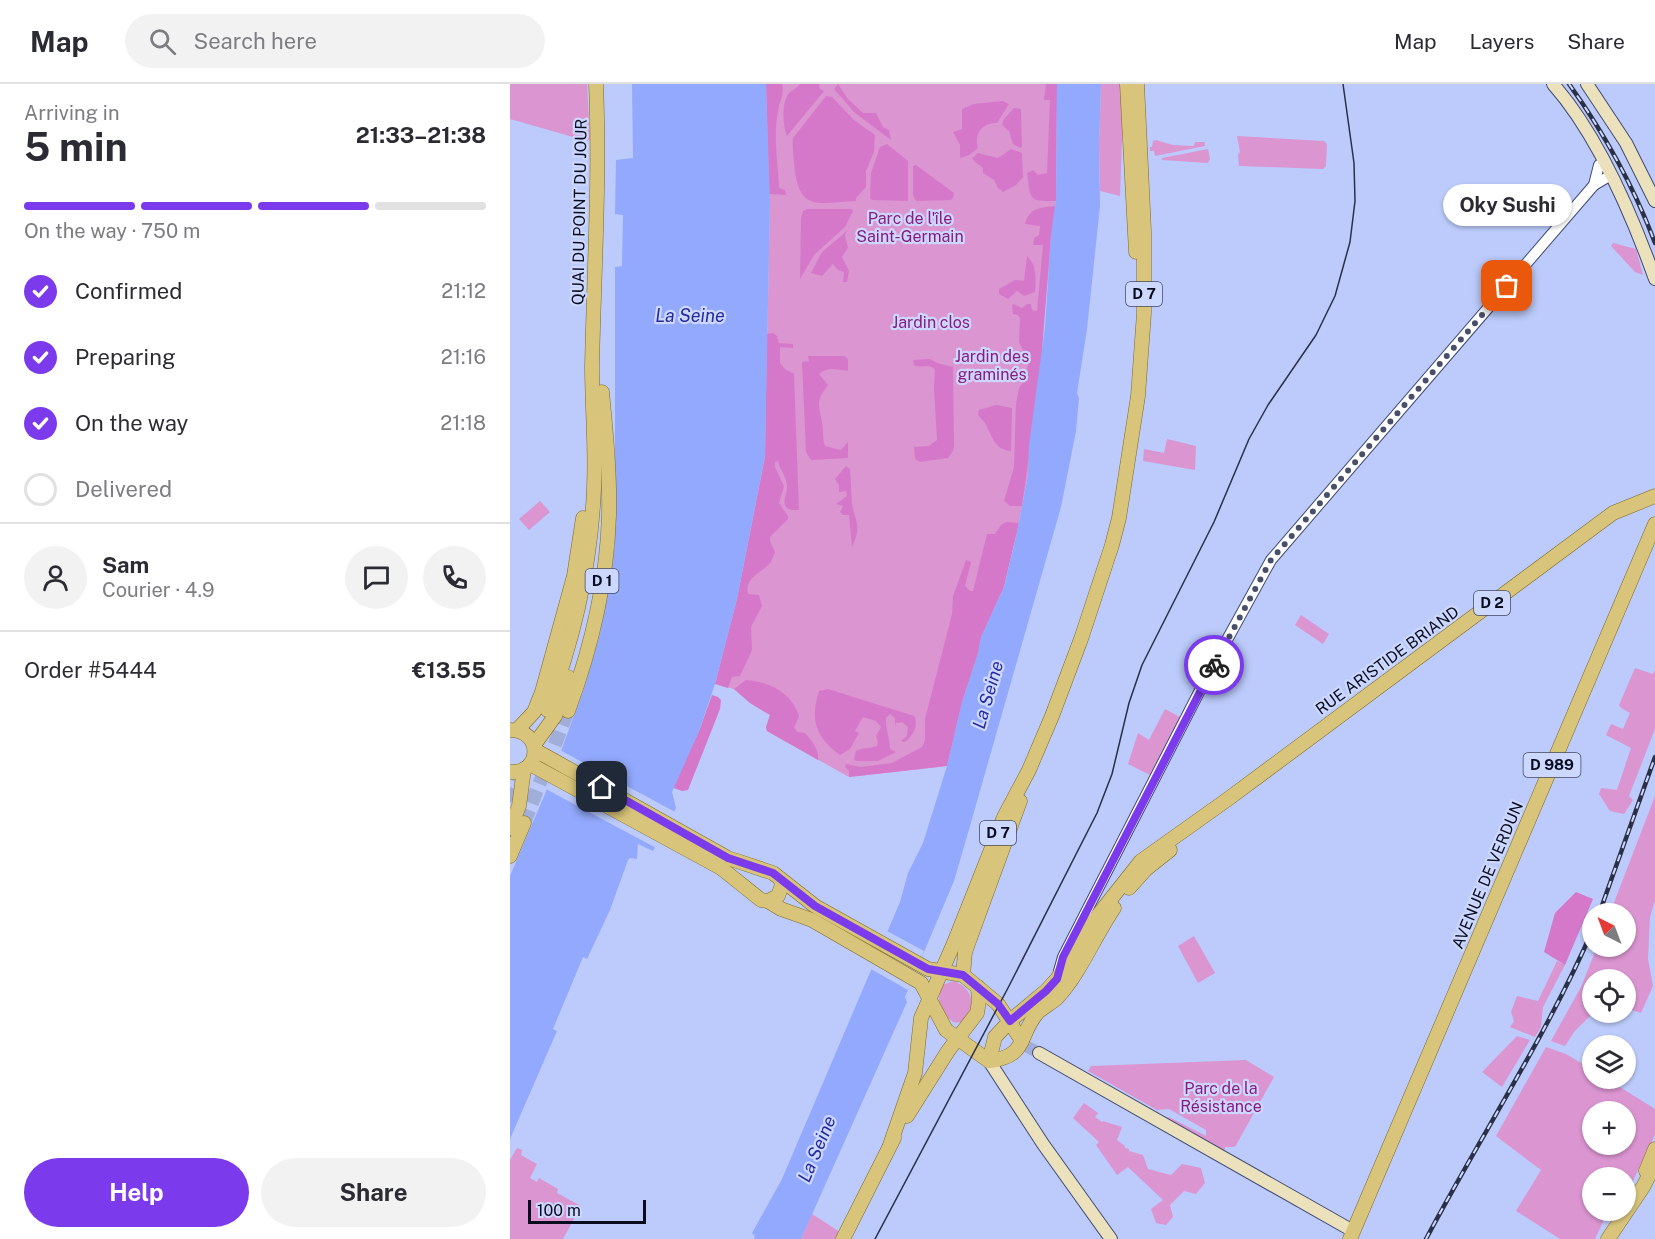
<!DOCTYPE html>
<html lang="en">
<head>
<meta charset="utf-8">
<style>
  :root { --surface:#fff; --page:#f2f2f3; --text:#2b2b33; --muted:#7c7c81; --line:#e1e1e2; --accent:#7c3aed }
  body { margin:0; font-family:"Public Sans",sans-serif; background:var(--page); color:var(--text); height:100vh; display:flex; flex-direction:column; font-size:22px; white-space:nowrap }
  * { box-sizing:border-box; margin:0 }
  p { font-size:20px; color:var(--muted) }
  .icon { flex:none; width:33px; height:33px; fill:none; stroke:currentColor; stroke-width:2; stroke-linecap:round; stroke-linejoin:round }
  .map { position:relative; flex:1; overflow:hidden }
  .drawer { display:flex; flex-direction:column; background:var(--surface); width:510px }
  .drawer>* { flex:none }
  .needle { width:39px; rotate:318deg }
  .tools { position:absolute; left:1072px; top:819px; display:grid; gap:12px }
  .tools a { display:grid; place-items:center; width:54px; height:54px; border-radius:50%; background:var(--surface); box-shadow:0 2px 4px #0004; font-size:30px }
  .scale { position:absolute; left:18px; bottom:15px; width:118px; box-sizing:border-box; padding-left:6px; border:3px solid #090c1d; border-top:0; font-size:16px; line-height:21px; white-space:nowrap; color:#090c1d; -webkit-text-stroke:4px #ccd8ff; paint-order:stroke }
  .pin { position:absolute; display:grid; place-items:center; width:51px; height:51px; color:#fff; margin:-26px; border-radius:12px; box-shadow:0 3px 9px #0006 }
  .courier { position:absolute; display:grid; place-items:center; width:60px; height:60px; margin:-30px; border:4px solid #7c3aed; border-radius:50%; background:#fff; color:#222; box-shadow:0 2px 8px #0007 }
  .bubble { position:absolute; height:42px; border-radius:21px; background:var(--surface); box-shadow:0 2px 4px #0004; font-size:20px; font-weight:700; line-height:42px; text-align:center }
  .head em { font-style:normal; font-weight:700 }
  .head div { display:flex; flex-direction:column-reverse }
  .head { display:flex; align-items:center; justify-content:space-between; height:102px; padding:0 24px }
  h1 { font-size:39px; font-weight:700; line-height:45px }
  .bar { display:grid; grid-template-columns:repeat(4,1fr); gap:9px 6px; align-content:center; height:72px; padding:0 24px }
  .bar i { height:8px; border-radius:4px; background:var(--line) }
  .bar .selected { background:var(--accent) }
  .bar p { grid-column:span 4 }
  .line { display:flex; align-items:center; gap:15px; padding:0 24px; border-top:2px solid var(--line) }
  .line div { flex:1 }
  .round { display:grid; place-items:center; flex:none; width:63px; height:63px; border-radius:32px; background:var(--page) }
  ol { padding:0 24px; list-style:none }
  li { display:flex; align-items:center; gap:18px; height:66px }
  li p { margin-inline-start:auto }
  li .icon { padding:6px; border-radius:50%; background:var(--accent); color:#fff; stroke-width:4 }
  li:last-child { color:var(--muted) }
  li i { width:33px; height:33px; border:3px solid var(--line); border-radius:50% }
  .action { display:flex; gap:12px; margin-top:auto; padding:12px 24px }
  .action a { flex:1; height:69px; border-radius:36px; background:var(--accent); color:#fff; font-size:24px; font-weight:700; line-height:69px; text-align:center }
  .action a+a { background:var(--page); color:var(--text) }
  header { display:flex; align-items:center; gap:36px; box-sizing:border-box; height:84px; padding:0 30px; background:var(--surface); border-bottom:2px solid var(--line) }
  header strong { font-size:28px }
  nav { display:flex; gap:33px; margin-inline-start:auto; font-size:21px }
  .search { width:420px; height:54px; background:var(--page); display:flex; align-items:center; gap:15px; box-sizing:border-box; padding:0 21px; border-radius:33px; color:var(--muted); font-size:22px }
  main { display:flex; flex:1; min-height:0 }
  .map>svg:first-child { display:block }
  .green { fill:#db95d1; fill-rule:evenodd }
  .forest { fill:#d678ca }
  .water { fill:#93a9fd }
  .pier { fill:#bccbfb }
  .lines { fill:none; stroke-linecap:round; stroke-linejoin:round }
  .secondary-tunnel { stroke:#a1aeda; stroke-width:12; stroke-dasharray:12 6; stroke-linecap:butt }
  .primary-tunnel { stroke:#a1aeda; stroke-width:14; stroke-dasharray:14 7; stroke-linecap:butt }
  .tertiary-casing { stroke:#404a73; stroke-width:12 }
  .secondary-casing { stroke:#404a73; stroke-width:14 }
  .primary-casing { stroke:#7f6a20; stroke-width:15 }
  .tertiary { stroke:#fff; stroke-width:10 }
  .secondary { stroke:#ece1bd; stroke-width:12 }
  .primary { stroke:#d8c47a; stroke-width:14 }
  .tram { stroke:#2a3046; stroke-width:1.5 }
  .rail-casing { stroke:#2a3046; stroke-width:4.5 }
  .rail { stroke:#ccd8ff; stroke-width:2; stroke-dasharray:7; stroke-linecap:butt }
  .done { stroke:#484f6b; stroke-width:6; stroke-dasharray:0 10.8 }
  .route { stroke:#7c3aed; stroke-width:8 }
  .labels { text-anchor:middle; stroke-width:4.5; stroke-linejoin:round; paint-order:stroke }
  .shield { fill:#ccd8ff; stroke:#444961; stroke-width:1.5 }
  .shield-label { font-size:15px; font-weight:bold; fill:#090c1d }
  .street-label { font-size:16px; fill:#090c1d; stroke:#ccd8ff }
  .park-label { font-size:16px; fill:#8b1982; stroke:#ccd8ff }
  .water-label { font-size:18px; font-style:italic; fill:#2629a0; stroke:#ccd8ff }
</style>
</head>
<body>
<header>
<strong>Map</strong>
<div class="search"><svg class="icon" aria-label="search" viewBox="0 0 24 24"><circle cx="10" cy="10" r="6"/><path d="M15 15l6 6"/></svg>Search here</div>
<nav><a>Map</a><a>Layers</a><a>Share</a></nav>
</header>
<main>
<section class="drawer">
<div class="head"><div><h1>5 min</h1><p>Arriving in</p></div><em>21:33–21:38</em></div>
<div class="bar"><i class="selected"></i><i class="selected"></i><i class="selected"></i><i></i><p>On the way · 750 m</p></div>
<ol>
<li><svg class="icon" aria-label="check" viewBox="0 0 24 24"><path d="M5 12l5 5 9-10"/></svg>Confirmed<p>21:12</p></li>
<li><svg class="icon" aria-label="check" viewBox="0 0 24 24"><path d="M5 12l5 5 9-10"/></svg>Preparing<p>21:16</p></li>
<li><svg class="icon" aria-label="check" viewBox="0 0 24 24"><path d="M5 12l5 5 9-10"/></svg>On the way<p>21:18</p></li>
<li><i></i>Delivered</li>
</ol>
<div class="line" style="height:108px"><a class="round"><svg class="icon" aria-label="person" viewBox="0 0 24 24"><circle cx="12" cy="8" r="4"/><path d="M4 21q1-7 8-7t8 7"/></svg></a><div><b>Sam</b><p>Courier · 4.9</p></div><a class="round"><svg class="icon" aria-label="chat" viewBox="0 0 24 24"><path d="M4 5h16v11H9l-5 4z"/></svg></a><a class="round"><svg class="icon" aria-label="phone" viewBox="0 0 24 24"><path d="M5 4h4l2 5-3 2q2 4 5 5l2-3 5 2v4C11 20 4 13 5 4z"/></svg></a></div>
<div class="line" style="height:78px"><div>Order #5444</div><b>€13.55</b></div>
<div class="action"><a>Help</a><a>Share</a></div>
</section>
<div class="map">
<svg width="1145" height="1155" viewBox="0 0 1145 1155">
  <rect width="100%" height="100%" fill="#bccbfb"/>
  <g class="green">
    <path d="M0 0H77L80 55 77 57 0 35Z"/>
    <path d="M256 0H547L546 114 518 391 506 453 437 682 339 693 257 647 256 643 260 631 240 619 224 605 205 600 227 515 255 372 260 118Z"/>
    <path d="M591 0H614L610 112 590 107 589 62Z"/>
    <path d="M727 52 814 57 817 60 816 82 813 85 729 82 728 71 730 68Z"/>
    <path d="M646 56 663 61 684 62 685 58H695V62L645 72 644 67H640V63H642L643 57Z"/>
    <path d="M698 65 700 75 698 79 652 76V74Z"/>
    <path d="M1103 159 1126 165 1133 191 1125 188 1101 162Z"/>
    <path d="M657 355 686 362 685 386 633 377 634 365 654 369Z"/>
    <path d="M30 417 40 428 19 446 9 435Z"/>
    <path d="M791 531 819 550 813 560 785 541Z"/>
    <path d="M1125 584 1143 590 1145 586V645L1119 712 1123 716 1114 730 1100 727 1089 710 1091 704 1107 706 1121 664 1096 651 1101 640 1113 645 1120 629 1111 624 1109 621Z"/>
    <path d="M655 625 670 633 640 691 618 680 628 649 639 656Z"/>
    <path d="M1145 712V816L1140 833 1138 875 1143 902 1131 929 1116 924V896H1083V929L1064 948 1055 962 1041 957 1071 903 1087 863 1116 862V830L1100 829Z"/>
    <path d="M684 852 705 889 688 899 668 862Z"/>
    <path d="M1047 877 1055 881 1033 923 1031 943 1025 953 1000 943 1004 937 1001 928 1007 912 1028 917Z"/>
    <path d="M444 897C475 909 458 944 443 938 442 937 437 933 436 932 427 923 428 913 432 901Z"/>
    <path d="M1007 952 1020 956 992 1003 972 988Z"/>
    <path d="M1036 963 1056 970 1083 986V994L1097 995 1145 1025V1051L1120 1103 1116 1104V1094H1083V1126L1098 1127 1085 1155H1050L1006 1127 1031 1086 986 1052ZM1083 1028H1116V1060H1083Z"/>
    <path d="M736 976 764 993 725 1063H715L714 1070 654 1035 659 1033 696 1052V1046L659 1025 647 1026 578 987 581 982Z"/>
    <path d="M574 1019 588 1029 585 1033 592 1038 593 1037 612 1043 607 1056 615 1062V1064L619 1065V1067L633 1071 638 1085 661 1091 672 1080 691 1084 695 1099 686 1110 674 1107 660 1121 663 1133 656 1141 646 1139 641 1125 653 1116 618 1083 607 1091 586 1061 589 1058 563 1034Z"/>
    <path d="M7 1064 12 1066 11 1071 27 1080 20 1094 27 1098 29 1094 48 1105 47 1109 71 1122 53 1155H0V1076Z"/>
    <path d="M302 1130 330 1148 326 1155H291Z"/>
  </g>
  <g class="forest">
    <path d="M256 0H272C275 11 269 17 268 27 263 53 268 79 269 104L275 106 276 111 259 110Z"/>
    <path d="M290 0H309L310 5 314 7 277 52C273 42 271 19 279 9 282 6 287 4 290 0Z"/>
    <path d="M328 0 338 15 353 29H366L373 43 379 46 381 56 344 28 324 5Z"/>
    <path d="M536 0H547L546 117C518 117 521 117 517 89L523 86 528 91 537 89 540 16H534Z"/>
    <path d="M316 12 322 13 344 36 365 51 364 68 356 87V103L346 114V117C312 118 291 129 285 88 284 76 282 65 283 54Z"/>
    <path d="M493 17 499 20 487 39C472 39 464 49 468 64L459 71 450 74V61L443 48 452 45V25L464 20Z"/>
    <path d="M504 24 511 25 512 63 510 64 503 60 499 47 492 41 494 35Z"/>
    <path d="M377 60 398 77V117L362 116 360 114 361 89 370 63Z"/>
    <path d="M501 65 512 69 513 93 506 101 493 108 488 104 484 96 473 89V84L465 78 462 74 468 69 488 74Z"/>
    <path d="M406 81 444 109 443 114 441 116 406 117 403 111V82Z"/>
    <path d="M546 122 541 151 530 293 512 422H500L494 417 504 383 506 320 509 304 517 293 518 276 509 258 510 234 508 231 503 230 502 222 503 220 512 224 517 220H521L522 226 527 227 533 161H523L524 154 529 151 530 142 515 140C519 124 531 123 546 122Z"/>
    <path d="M297 125H342L343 127 335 143 304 171 290 195 291 135 293 127Z"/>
    <path d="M338 146 335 151 338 164 332 173 339 187 337 198H333L334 188 328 186 323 180 312 192 301 189 312 168Z"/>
    <path d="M517 172C527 181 526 195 525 208L514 212 507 207 498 215 489 210V205L505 196 514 197Z"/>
    <path d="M263 249 267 252 269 259 283 260V264L270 263V279L275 285 284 290 289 426C284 426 277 427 275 421 273 416 278 407 277 401 276 392 270 386 268 377L265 378V383L274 402 269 419 278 432V435L260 453V457L265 468C265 469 261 477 261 478 252 489 234 493 238 510L249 511 252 522 241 543 242 566 230 592 222 593 218 604 205 600 227 515 255 373 257 250Z"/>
    <path d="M298 272H334L338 275V287C327 286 319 282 309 290L318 301C305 318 309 320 312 338 314 347 312 354 315 362L331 366 338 358V374L301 376 296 368 292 278 299 277Z"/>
    <path d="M420 275 427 279 443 283 444 362 443 367 438 374 410 378 405 375 404 363 419 362 427 356 424 303 425 286C421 279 411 285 404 281L403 276Z"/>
    <path d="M486 321 502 324 501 367C484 366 482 351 475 339 473 336 470 334 468 331L469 326Z"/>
    <path d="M336 382 340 385C341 397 341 408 342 420 346 441 352 441 342 463L339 431H333L330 428 333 422 326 420 337 412 336 407 329 408V401L325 395Z"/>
    <path d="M497 438 509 439 494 503 471 553 468 569 452 618 437 682 339 693V687L335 683 336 680 351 683 382 679 412 663 415 656V635L442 530 443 512 456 476 461 478 455 502 460 507H463L477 450H485L491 441Z"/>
    <path d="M236 596C260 598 281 608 289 632L284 644 288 648 295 649C302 657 309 665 308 676L257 647 256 643 260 631 240 619 224 605Z"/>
    <path d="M318 605 404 632C409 641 403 652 395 658L391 657 397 652 398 643 392 638 386 639 385 642V634L380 630 376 634C375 643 380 654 380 665L386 668 368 677H346L344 675 346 667C353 663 360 665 367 662L368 658 366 652 371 643 366 637 353 633 345 647 349 649 340 665 330 671C305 653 300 635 309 607Z"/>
    <path d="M202 611 208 613 211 616 210 625 178 706 172 707 164 704V701L189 647Z"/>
    <path d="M1066 808 1083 815 1055 881 1034 868 1045 829Z"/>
  </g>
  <g class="water">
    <path d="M122 0H256L260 118 255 372 227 515 205 600 189 647 162 708 166 724 143 767 128 760 127 775 120 774 118 776 100 826 77 875 73 873 43 945 47 947 0 1055V792L35 710 74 605 90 550 105 461V183L112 182 113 131 105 130 106 76 123 74Z"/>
    <path d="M547 0H591L589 62 590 122 577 245 567 309 569 314 566 347 551 423 460 742 444 797 395 913 397 918 291 1155H244L245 1152 242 1149 272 1095 390 818 398 789 413 759 437 682 452 618 468 569 471 553 494 503 506 453 518 391 519 361 535 243 541 151 546 114Z"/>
  </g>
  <g class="pier">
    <path d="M48 665 167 729 148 765 34 704Z"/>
    <path d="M377 847 414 867 398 906 361 885Z"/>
  </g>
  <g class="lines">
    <path class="secondary-tunnel" d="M514 961 529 969"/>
    <g class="primary-tunnel">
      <path d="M0 718 10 692"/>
      <path d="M14 739 58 627"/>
    </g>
    <g class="tertiary-casing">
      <g id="tertiary">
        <path d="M1084 101 1089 81 1094 78"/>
        <path d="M549 887 553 873 576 828 702 583 761 476 1084 101 1101 91"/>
      </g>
    </g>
    <g class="secondary-casing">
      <g id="secondary">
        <path d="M1043 0C1088 51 1122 131 1145 195"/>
        <path d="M1077 0 1116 59 1145 117"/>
        <path d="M529 969 843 1147"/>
        <path d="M479 977 533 1060 601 1155"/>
      </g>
    </g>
    <g class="primary-casing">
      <g id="primary">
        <path d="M617 0 626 168"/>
        <path d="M37 626C64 555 81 480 84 404 86 363 82 323 82 282 84 188 90 94 86 0"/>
        <path d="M58 627C81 565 97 498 99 431 100 390 96 349 92 308"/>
        <path d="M0 646C33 646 32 690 0 688"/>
        <path d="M7 646 24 628 32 608 64 492 73 434"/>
        <path d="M24 661 45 632 58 593"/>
        <path d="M25 666 218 774 263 789 305 822 418 885 453 891 488 920 512 957"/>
        <path d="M20 680 211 784 251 816 258 817 268 812 272 801 271 796"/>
        <path d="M0 744 9 722 14 685"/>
        <path d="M0 772 14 739"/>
        <path d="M619 804 636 785 660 766"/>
        <path d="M258 817 271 825 302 836 411 899 436 946 479 977C519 972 507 952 528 928 534 923 541 919 547 914 571 888 584 853 604 824"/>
        <path d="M453 891 455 868 510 717"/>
        <path d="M479 977 485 953 500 937 536 907 547 895 585 835 631 777 718 715 1103 429 1145 412"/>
        <path d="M397 1032 438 967 467 929 469 917 468 903"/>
        <path d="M380 1061 405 989 411 934 444 859 494 733 519 686 542 632 571 555 602 461 609 434 628 312 634 229V147L627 0"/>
        <path d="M1136 1087 1145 1065"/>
        <path d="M333 1155 384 1054"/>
        <path d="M840 1155 1145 440"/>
        <path d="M1098 1155 1133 1103 1145 1080"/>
      </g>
    </g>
    <use href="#tertiary" class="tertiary"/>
    <use href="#secondary" class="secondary"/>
    <use href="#primary" class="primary"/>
    <path class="tram" d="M365 1155 499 902 587 729 602 690 619 619 632 581 704 438 739 355 758 321 806 251 825 212 840 158 845 117 844 79 833 0"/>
    <g class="rail-casing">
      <g id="rail">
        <path d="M1059 0C1094 49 1124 103 1145 159"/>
        <path d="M1089 830 1145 673"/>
        <path d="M916 1155C971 1051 1036 953 1083 845"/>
      </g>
    </g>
    <use href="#rail" class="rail"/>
  </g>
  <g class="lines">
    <path class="done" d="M704 581 761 476 997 202"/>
    <path class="route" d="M92 703 218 774 263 789 305 822 418 885 453 891 488 920 500 937 536 907 547 895 553 873 704 581"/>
  </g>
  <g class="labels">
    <g class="shield">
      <rect x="616" y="198" width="36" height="24" rx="4.5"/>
      <rect x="75.5" y="485" width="33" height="24" rx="4.5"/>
      <rect x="964" y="507" width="36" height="24" rx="4.5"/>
      <rect x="1013.5" y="669" width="57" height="24" rx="4.5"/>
      <rect x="470" y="737" width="36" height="24" rx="4.5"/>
    </g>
    <g class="shield-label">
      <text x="634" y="215">D 7</text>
      <text x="92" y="502">D 1</text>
      <text x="982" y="524">D 2</text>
      <text x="1042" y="686">D 989</text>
      <text x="488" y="754">D 7</text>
    </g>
    <g class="street-label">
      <text transform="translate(69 128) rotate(-89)" y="6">QUAI DU POINT DU JOUR</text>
      <text transform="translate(877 576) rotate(-36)" y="6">RUE ARISTIDE BRIAND</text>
      <text transform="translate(977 791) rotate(-67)" y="6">AVENUE DE VERDUN</text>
    </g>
    <g class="park-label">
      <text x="400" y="140">Parc de l'île<tspan x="400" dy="18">Saint-Germain</tspan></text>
      <text x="421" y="244">Jardin clos</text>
      <text x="482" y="278">Jardin des<tspan x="482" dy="18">graminés</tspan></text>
      <text x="711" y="1010">Parc de la<tspan x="711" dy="18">Résistance</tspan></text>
    </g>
    <g class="water-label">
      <text x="180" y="238">La Seine</text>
      <text transform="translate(478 611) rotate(-74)" y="6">La Seine</text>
      <text transform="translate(307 1065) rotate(-67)" y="6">La Seine</text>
    </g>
  </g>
</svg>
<div class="tools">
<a><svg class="needle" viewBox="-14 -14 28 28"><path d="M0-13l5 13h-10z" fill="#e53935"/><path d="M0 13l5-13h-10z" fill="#7c7c81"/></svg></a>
<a><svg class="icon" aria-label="locate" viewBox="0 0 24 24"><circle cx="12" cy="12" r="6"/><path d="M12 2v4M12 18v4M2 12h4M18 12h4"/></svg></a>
<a><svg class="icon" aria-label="layers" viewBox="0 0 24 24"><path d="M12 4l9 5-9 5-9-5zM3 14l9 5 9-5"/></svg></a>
<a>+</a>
<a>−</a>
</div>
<div class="scale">100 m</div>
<div class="pin" style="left:997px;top:202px;background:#ea580c"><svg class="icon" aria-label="bag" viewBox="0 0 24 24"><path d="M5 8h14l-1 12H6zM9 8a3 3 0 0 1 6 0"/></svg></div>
<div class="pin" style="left:92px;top:703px;background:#1f2937"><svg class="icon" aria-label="home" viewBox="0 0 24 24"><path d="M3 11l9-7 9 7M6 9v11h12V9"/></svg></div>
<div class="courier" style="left:704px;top:581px"><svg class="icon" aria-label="bike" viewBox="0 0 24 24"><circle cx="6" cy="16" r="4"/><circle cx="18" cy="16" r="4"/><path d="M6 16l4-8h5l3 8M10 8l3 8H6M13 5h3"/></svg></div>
<div class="bubble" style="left:933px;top:100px;width:129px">Oky Sushi</div>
</div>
</main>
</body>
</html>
